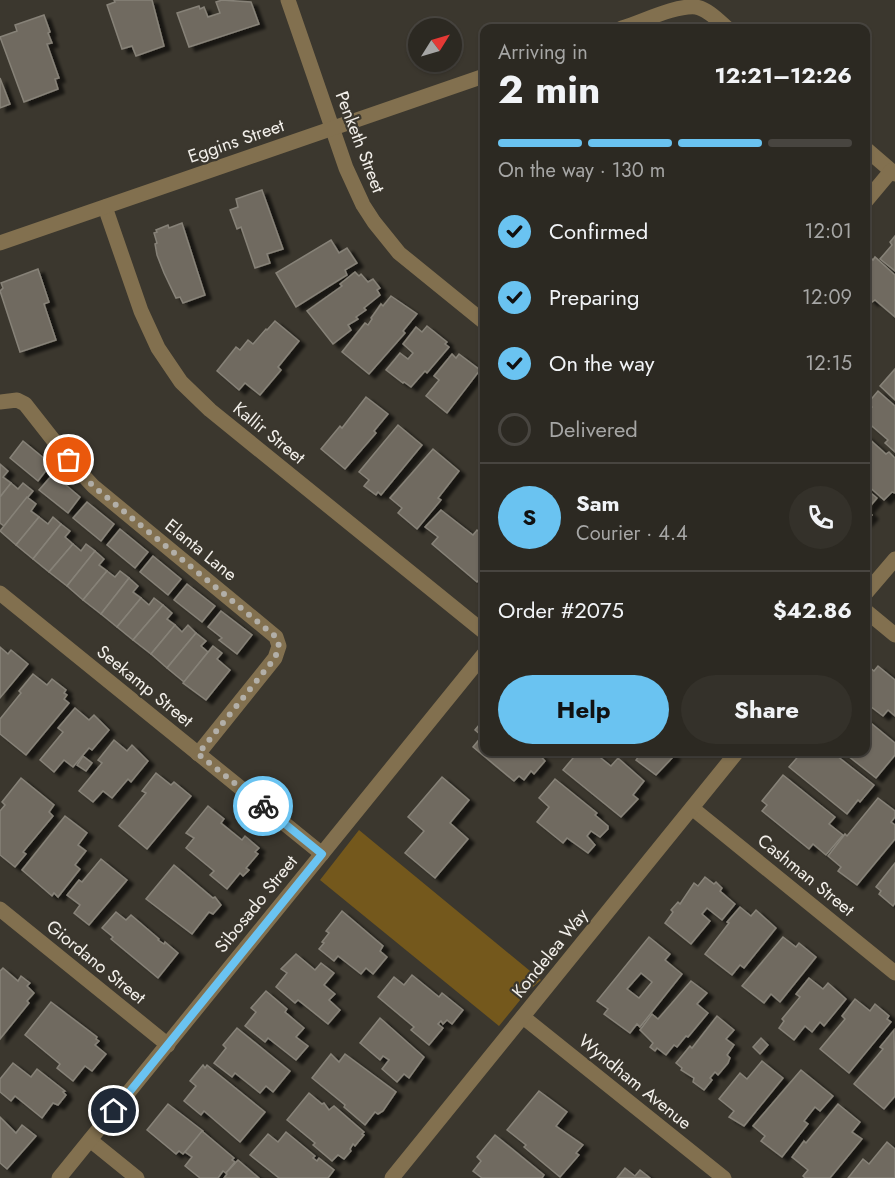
<!DOCTYPE html>
<html lang="en">
<head>
<meta charset="utf-8">
<style>
  :root { --surface:#2c2922; --page:#34312a; --text:#f1f3f6; --muted:#a6a6a5; --line:#484540; --accent:#6ac3f1 }
  body { margin:0; font-family:Jost,sans-serif; background:var(--page); color:var(--text); height:100vh; display:flex; flex-direction:column; font-size:22px; white-space:nowrap }
  * { box-sizing:border-box; margin:0 }
  p { font-size:20px; color:var(--muted) }
  .icon { flex:none; width:33px; height:33px; fill:none; stroke:currentColor; stroke-width:2; stroke-linecap:round; stroke-linejoin:round }
  .map { position:relative; flex:1; overflow:hidden }
  .side { position:absolute; left:480px; top:24px; width:390px; height:732px; display:flex; flex-direction:column; background:var(--surface); border-radius:12px; box-shadow:0 2px 4px #0004,0 0 0 2px var(--line) }
  .side>* { flex:none }
  .needle { width:39px; rotate:53deg }
  .fabs { position:absolute; left:408px; top:18px; display:grid; gap:12px }
  .fabs a { display:grid; place-items:center; width:54px; height:54px; border-radius:50%; background:var(--surface); box-shadow:0 2px 4px #0004,0 0 0 2px var(--line); font-size:30px }
  .pin { position:absolute; display:grid; place-items:center; width:51px; height:51px; color:#fff; margin:-26px; border:3px solid #fff; border-radius:50%; box-shadow:0 2px 6px #0007 }
  .courier { position:absolute; display:grid; place-items:center; width:60px; height:60px; margin:-30px; border:4px solid #6ac3f1; border-radius:50%; background:#fff; color:#222; box-shadow:0 2px 8px #0007 }
  .headline em { font-style:normal; font-weight:700 }
  .headline div { display:flex; flex-direction:column-reverse }
  .headline { display:flex; align-items:center; justify-content:space-between; height:102px; padding:0 18px }
  h1 { font-size:39px; font-weight:700; line-height:45px }
  .bar { display:grid; grid-template-columns:repeat(4,1fr); gap:9px 6px; align-content:center; height:72px; padding:0 18px }
  .bar i { height:8px; border-radius:4px; background:var(--line) }
  .bar .active { background:var(--accent) }
  .bar p { grid-column:span 4 }
  .line { display:flex; align-items:center; gap:15px; padding:0 18px; border-top:2px solid var(--line) }
  .line div { flex:1 }
  .round { display:grid; place-items:center; flex:none; width:63px; height:63px; border-radius:32px; background:var(--page) }
  ol { padding:0 18px; list-style:none }
  li { display:flex; align-items:center; gap:18px; height:66px }
  li p { margin-inline-start:auto }
  li .icon { padding:6px; border-radius:50%; background:var(--accent); color:#111; stroke-width:4 }
  li:last-child { color:var(--muted) }
  li i { width:33px; height:33px; border:3px solid var(--line); border-radius:50% }
  .button { display:flex; gap:12px; margin-top:auto; padding:12px 18px }
  .button a { flex:1; height:69px; border-radius:36px; background:var(--accent); color:#111; font-size:24px; font-weight:700; line-height:69px; text-align:center }
  .button a+a { background:var(--page); color:var(--text) }
  .map>svg:first-child { display:block }
  .green { fill:#74581c }
  .building { fill:#706b61; stroke:#878278; stroke-width:1.5; fill-rule:evenodd; filter:url(#shadow) }
  .lines { fill:none; stroke-linecap:round; stroke-linejoin:round }
  .minor { stroke:#82704f; stroke-width:15 }
  .done { stroke:#b2afa8; stroke-width:6; stroke-dasharray:0 10.8 }
  .route { stroke:#6ac3f1; stroke-width:8 }
  .labels { text-anchor:middle; stroke-width:4.5; stroke-linejoin:round; paint-order:stroke }
  .street-label { font-size:18px; fill:#f2efea; stroke:#3b372e }
</style>
</head>
<body>
<div class="map">
<svg width="895" height="1178" viewBox="0 0 895 1178">
  <defs>
    <filter id="shadow"><feDropShadow dx="6" dy="4" stdDeviation="1.5" flood-color="#0009"/></filter>
  </defs>
  <rect width="100%" height="100%" fill="#3b372e"/>
  <path class="green" d="M359 830 541 980 525 994 499 1026 320 880Z"/>
  <g class="building">
    <path d="M114 0H152L164 46 136 56 132 46 122 49 107 5 115 2Z"/>
    <path d="M222 0 251 2 259 24 189 47 177 13 199 6 200 9 204 7 208 17 220 13 216 2Z"/>
    <path d="M44 15 50 32 48 33 52 43 47 44 59 78 55 79 58 89 24 102 0 37 17 31 15 25Z"/>
    <path d="M0 78 10 104 0 108Z"/>
    <path d="M262 190 283 249 267 254 270 263 255 268 241 227 237 229 230 210 238 207 236 199Z"/>
    <path d="M182 223 205 295 183 303 180 297 176 298 164 273 157 255 155 244 157 243 154 233 157 232 156 230 168 225 169 228Z"/>
    <path d="M895 236V271L880 259 892 245 890 242Z"/>
    <path d="M331 240 339 253 347 248 357 263 345 270 347 275 296 307 276 273Z"/>
    <path d="M870 257 873 260 875 257 895 275V317L875 300 872 302 866 296V262Z"/>
    <path d="M38 269 49 302 44 304 56 340 20 352 0 291 3 288 1 283Z"/>
    <path d="M355 272 359 276 361 274 368 282 373 279 380 288 377 290 380 295 364 308 366 310 356 317 358 319 348 325 351 330 333 344 307 311 342 286 340 284Z"/>
    <path d="M391 296 417 314 403 331 405 333 369 374 342 352 365 323 368 325 372 319 371 318 381 304 383 306Z"/>
    <path d="M275 321 299 341 278 367 281 370 260 395 245 383 239 390 217 371 236 347 240 350 248 340 253 344 266 329 267 330Z"/>
    <path d="M427 326 447 342 445 344 449 347 427 373 425 371 411 387 404 382 403 383 386 370 400 353 408 359 413 353 403 344 416 327 422 332Z"/>
    <path d="M452 354 456 358 459 354 480 370 447 413 426 396 439 380 434 376Z"/>
    <path d="M895 369V400L880 386Z"/>
    <path d="M878 391 895 406V452L885 443 888 440 866 421V415L872 407 868 403Z"/>
    <path d="M366 397 388 414 374 431 376 433 345 469 321 449 340 426 342 428Z"/>
    <path d="M398 425 422 445 381 495 378 492 376 495 364 486 369 480 359 472Z"/>
    <path d="M866 436 886 454 889 452 895 458V493L892 492 884 500 866 484Z"/>
    <path d="M23 441 51 464 38 481 10 458Z"/>
    <path d="M433 449 459 471 438 498 441 500 417 529 398 513 402 508 390 498Z"/>
    <path d="M0 464 8 471 3 477 11 483 0 497Z"/>
    <path d="M53 474 80 497 68 513 39 490Z"/>
    <path d="M11 483 18 489 23 483 33 491 4 526 0 523V497Z"/>
    <path d="M866 489 877 498 867 510 872 515 866 522Z"/>
    <path d="M27 497 36 504 31 511 39 517 16 545 0 531Z"/>
    <path d="M87 502 114 524 101 541 73 518Z"/>
    <path d="M441 510 473 535 477 530 484 536V578L482 576 477 582 432 544 438 537 425 527Z"/>
    <path d="M39 517 48 524 53 517 61 524 33 559 16 545Z"/>
    <path d="M61 524 70 531 65 537 73 544 49 572 33 559Z"/>
    <path d="M120 529 148 552 135 568 107 545Z"/>
    <path d="M73 544 81 551 86 544 95 551 67 586 49 572Z"/>
    <path d="M95 551 104 559 99 565 107 571 83 600 67 586Z"/>
    <path d="M153 556 181 579 168 595 140 572Z"/>
    <path d="M107 571 115 577 120 571 129 578 101 614 83 600Z"/>
    <path d="M129 578 138 586 133 592 141 598 117 627 101 614Z"/>
    <path d="M187 584 215 606 202 622 174 600Z"/>
    <path d="M141 598 149 605 154 598 163 605 133 640 117 627Z"/>
    <path d="M163 605 172 613 167 619 175 625 151 654 133 640Z"/>
    <path d="M221 611 252 635 237 654 219 640 222 638 208 627Z"/>
    <path d="M175 625 182 632 188 625 196 633 167 668 151 654Z"/>
    <path d="M196 633 206 641 201 646 208 652 184 682 167 668Z"/>
    <path d="M213 646 222 653 217 659 230 670 206 700 183 683Z"/>
    <path d="M0 647 8 654 11 650 28 664 0 698Z"/>
    <path d="M878 666 895 680V716L888 710 883 716 866 703V671L869 667 874 671Z"/>
    <path d="M33 674 47 685 52 679 66 690 64 693 67 695 64 699 69 703 26 755 0 734V719L21 693 19 691Z"/>
    <path d="M75 708 89 720 94 715 109 730 92 750 89 748 73 767 64 760 54 772 40 760 63 732 58 728Z"/>
    <path d="M484 719V752H537L545 761 534 774 531 771 524 780 519 776 514 781 473 747 482 736 475 730Z"/>
    <path d="M866 719 895 743V755L876 778 843 752H866Z"/>
    <path d="M114 740 127 751 132 745 148 761 131 782 128 779 112 798 103 791 93 802 79 791 102 763 98 760Z"/>
    <path d="M578 752H598L596 754 611 766 618 758 644 781 633 795 638 799 621 817 563 770Z"/>
    <path d="M633 752H671L674 756 656 775 636 760 639 756Z"/>
    <path d="M802 752H832L874 785 860 802 858 800 847 814 789 767Z"/>
    <path d="M83 756 92 763 86 771 77 765Z"/>
    <path d="M156 773 171 785 174 782 191 796 147 849 119 826 146 793 142 791Z"/>
    <path d="M783 775 835 817 829 824 843 835 826 855 813 844 809 849 762 811 767 805 762 801Z"/>
    <path d="M442 777 469 800 450 823 468 839 435 878 405 853 424 831 408 817Z"/>
    <path d="M21 778 54 805 49 812 53 816 23 852 26 854 15 867 0 855V811L5 805 2 802Z"/>
    <path d="M555 779 597 813 595 815 608 826V829L600 837 591 831 587 836 595 845 588 853 567 838 563 843 537 822 549 807 539 798Z"/>
    <path d="M878 798 895 811V817L891 822 895 825V839L857 885 838 871 841 867 828 856 845 834 847 836Z"/>
    <path d="M208 806 224 819 221 823 242 840 245 836 259 848 255 852 258 854 246 868 249 870 243 876 240 873 227 889 210 875 214 871 186 848 194 838 186 833Z"/>
    <path d="M65 816 87 833 78 845 86 851 75 865 80 869 58 897 54 893 52 896 22 870Z"/>
    <path d="M101 859 127 880 89 925 74 913 80 905 67 895 79 880 82 882Z"/>
    <path d="M895 863V903L893 906 879 894 881 891 876 887Z"/>
    <path d="M174 865 213 898 215 897 221 905 213 914 209 912 192 934 146 899Z"/>
    <path d="M705 877 714 884 716 882 722 888 720 891 735 904 722 920 707 908 702 914 710 921 691 944 665 923 673 912 671 910 678 902 680 904 694 883 698 886Z"/>
    <path d="M740 907 751 916 756 910 776 928 744 968 740 965 732 975 705 954 729 923 727 922Z"/>
    <path d="M342 911 383 946 380 951 387 957 373 974 366 968 361 974 338 956 334 961 319 949 324 943 322 942 329 933 326 931Z"/>
    <path d="M116 912 126 920 131 915 159 939 158 940 164 944 165 942 178 953 158 978 111 939 113 937 102 928Z"/>
    <path d="M649 937 670 954 665 960 682 974 640 1027 637 1024 630 1033 604 1014 608 1009 597 1001ZM641 973 652 982 639 998 627 989Z"/>
    <path d="M783 937 796 947 799 943 816 957 780 1002 771 994 764 1003 742 986Z"/>
    <path d="M296 954 315 970 321 963 334 973 324 985 335 994 329 1000 340 1010 328 1024 298 1000 295 1003 276 987 287 973 281 969Z"/>
    <path d="M3 968 18 981 21 976 30 983 27 986 34 993 27 1001 29 1003 0 1039V971Z"/>
    <path d="M412 975 439 997 442 993 463 1010 452 1024 447 1020 443 1024 441 1021 438 1024 443 1028 429 1045 411 1030 414 1027 378 997 394 977 404 985Z"/>
    <path d="M809 978 823 989 828 983 846 999 824 1026 820 1022 812 1032 805 1026 794 1040 779 1028 784 1021 782 1019 800 997 796 994Z"/>
    <path d="M691 981 707 993 697 1004 708 1013 688 1037 686 1036 677 1047 674 1045 666 1055 657 1048 655 1051 650 1047 653 1043 640 1030 652 1014 658 1019Z"/>
    <path d="M266 991 287 1009 285 1012 304 1028 296 1037 308 1046 296 1060 268 1038 265 1042 245 1026 256 1012 251 1008Z"/>
    <path d="M855 999 870 1011 875 1004 889 1016 887 1019 891 1022 849 1073 820 1049 845 1019 842 1016Z"/>
    <path d="M51 1002 97 1037 96 1039 99 1041 95 1045 106 1054 92 1071 85 1066 73 1081 57 1068 60 1064 25 1035Z"/>
    <path d="M717 1016 734 1030 726 1039 734 1045 727 1055 730 1058 728 1063 718 1075 715 1072 710 1078 712 1080 704 1090 693 1082 694 1078 681 1070 682 1068 676 1063 690 1046 692 1048Z"/>
    <path d="M380 1018 424 1057 409 1078 404 1074 397 1082 382 1069 389 1060 383 1056 380 1060 360 1043Z"/>
    <path d="M237 1028 290 1071 273 1092 266 1086 260 1093 235 1073 232 1077 214 1063 226 1048 223 1045Z"/>
    <path d="M894 1030 895 1096 884 1109 854 1084 883 1049 880 1047Z"/>
    <path d="M761 1038 768 1045 760 1054 753 1047Z"/>
    <path d="M331 1054 339 1062 345 1054 396 1092 383 1111 378 1114 375 1112 365 1125 344 1107 345 1105 312 1078Z"/>
    <path d="M762 1061 783 1078 744 1126 729 1117 734 1111 719 1099 740 1073 747 1079Z"/>
    <path d="M13 1063 31 1077 37 1069 65 1091 63 1092 66 1095 58 1105 53 1103 42 1118 15 1096 11 1101 0 1092V1079Z"/>
    <path d="M203 1065 205 1068 207 1065 265 1112 240 1142 204 1111 201 1115 184 1101 196 1086 190 1081Z"/>
    <path d="M801 1070 833 1096 820 1111 815 1107 804 1121 808 1124 782 1157 761 1141 765 1136 753 1126Z"/>
    <path d="M539 1091 567 1112 556 1126 583 1145 576 1153 579 1155 560 1177 524 1147 526 1145 507 1130Z"/>
    <path d="M309 1093 322 1104 324 1103 329 1110 334 1106 364 1132 362 1134 364 1135 355 1146 353 1144 350 1149 351 1151 344 1159 338 1155 332 1161 313 1145 315 1143 287 1120Z"/>
    <path d="M168 1104 203 1131 183 1154 179 1151 176 1154 147 1130Z"/>
    <path d="M838 1104 860 1122 852 1132 862 1139 830 1178H805L803 1176 808 1170 792 1157 804 1141 806 1143Z"/>
    <path d="M0 1117 16 1133 22 1125 36 1136 7 1169 0 1163Z"/>
    <path d="M202 1131 234 1158 232 1160 235 1162 226 1173 223 1171 218 1178H200L185 1166 192 1157 185 1152Z"/>
    <path d="M286 1132 315 1156 313 1158 317 1161 319 1158 334 1170 328 1178H279L250 1155 268 1134 278 1142Z"/>
    <path d="M495 1135 544 1175 542 1178H482L473 1171 481 1161 477 1157Z"/>
    <path d="M887 1142 895 1149V1178H848L863 1159 869 1164Z"/>
    <path d="M238 1160 259 1178H224L227 1174 226 1173Z"/>
    <path d="M625 1168 635 1176 640 1170 650 1178H617Z"/>
  </g>
  <g class="lines">
    <g class="minor">
      <path d="M288 0 346 168 363 205 374 222 399 253 484 322"/>
      <path d="M622 28C642 22 675 5 696 7 708 9 719 21 727 28"/>
      <path d="M866 149 895 174"/>
      <path d="M866 201 891 171"/>
      <path d="M105 207 141 311 158 348 181 382 210 410 484 632"/>
      <path d="M0 243 484 76"/>
      <path d="M0 402 17 400 25 404 69 460 93 486 276 637 279 646 275 658 198 754"/>
      <path d="M0 593 322 854"/>
      <path d="M866 593 895 559"/>
      <path d="M866 611 895 635"/>
      <path d="M692 808 895 973"/>
      <path d="M0 909 168 1045"/>
      <path d="M523 1017 724 1178"/>
      <path d="M90 1140 137 1178"/>
      <path d="M59 1178 484 654"/>
      <path d="M392 1178 737 752"/>
    </g>
  </g>
  <g class="lines">
    <path class="done" d="M69 460 93 486 276 637 279 646 275 658 198 754 263 806"/>
    <path class="route" d="M114 1111 322 854 263 806"/>
  </g>
  <g class="labels">
    <g class="street-label">
      <text transform="translate(236 141) rotate(-19)" y="6">Eggins Street</text>
      <text transform="translate(360 142) rotate(69)" y="6">Penketh Street</text>
      <text transform="translate(269 433) rotate(39)" y="6">Kallir Street</text>
      <text transform="translate(201 550) rotate(39)" y="6">Elanta Lane</text>
      <text transform="translate(145 686) rotate(39)" y="6">Seekamp Street</text>
      <text transform="translate(806 875) rotate(39)" y="6">Cashman Street</text>
      <text transform="translate(256 904) rotate(-51)" y="6">Sibosado Street</text>
      <text transform="translate(550 953) rotate(-51)" y="6">Kondelea Way</text>
      <text transform="translate(96 962) rotate(39)" y="6">Giordano Street</text>
      <text transform="translate(635 1082) rotate(39)" y="6">Wyndham Avenue</text>
    </g>
  </g>
</svg>
<div class="fabs">
<a><svg class="needle" viewBox="-14 -14 28 28"><path d="M0-13l5 13h-10z" fill="#e53935"/><path d="M0 13l5-13h-10z" fill="#a6a6a5"/></svg></a>
</div>
<div class="pin" style="left:69px;top:460px;background:#ea580c"><svg class="icon" aria-label="bag" viewBox="0 0 24 24"><path d="M5 8h14l-1 12H6zM9 8a3 3 0 0 1 6 0"/></svg></div>
<div class="pin" style="left:114px;top:1111px;background:#1f2937"><svg class="icon" aria-label="home" viewBox="0 0 24 24"><path d="M3 11l9-7 9 7M6 9v11h12V9"/></svg></div>
<div class="courier" style="left:263px;top:806px"><svg class="icon" aria-label="bike" viewBox="0 0 24 24"><circle cx="6" cy="16" r="4"/><circle cx="18" cy="16" r="4"/><path d="M6 16l4-8h5l3 8M10 8l3 8H6M13 5h3"/></svg></div>
<section class="side">
<div class="headline"><div><h1>2 min</h1><p>Arriving in</p></div><em>12:21–12:26</em></div>
<div class="bar"><i class="active"></i><i class="active"></i><i class="active"></i><i></i><p>On the way · 130 m</p></div>
<ol>
<li><svg class="icon" aria-label="check" viewBox="0 0 24 24"><path d="M5 12l5 5 9-10"/></svg>Confirmed<p>12:01</p></li>
<li><svg class="icon" aria-label="check" viewBox="0 0 24 24"><path d="M5 12l5 5 9-10"/></svg>Preparing<p>12:09</p></li>
<li><svg class="icon" aria-label="check" viewBox="0 0 24 24"><path d="M5 12l5 5 9-10"/></svg>On the way<p>12:15</p></li>
<li><i></i>Delivered</li>
</ol>
<div class="line" style="height:108px"><b class="round" style="background:var(--accent);color:#111">S</b><div><b>Sam</b><p>Courier · 4.4</p></div><a class="round"><svg class="icon" aria-label="phone" viewBox="0 0 24 24"><path d="M5 4h4l2 5-3 2q2 4 5 5l2-3 5 2v4C11 20 4 13 5 4z"/></svg></a></div>
<div class="line" style="height:78px"><div>Order #2075</div><b>$42.86</b></div>
<div class="button"><a>Help</a><a>Share</a></div>
</section>
</div>
</body>
</html>
